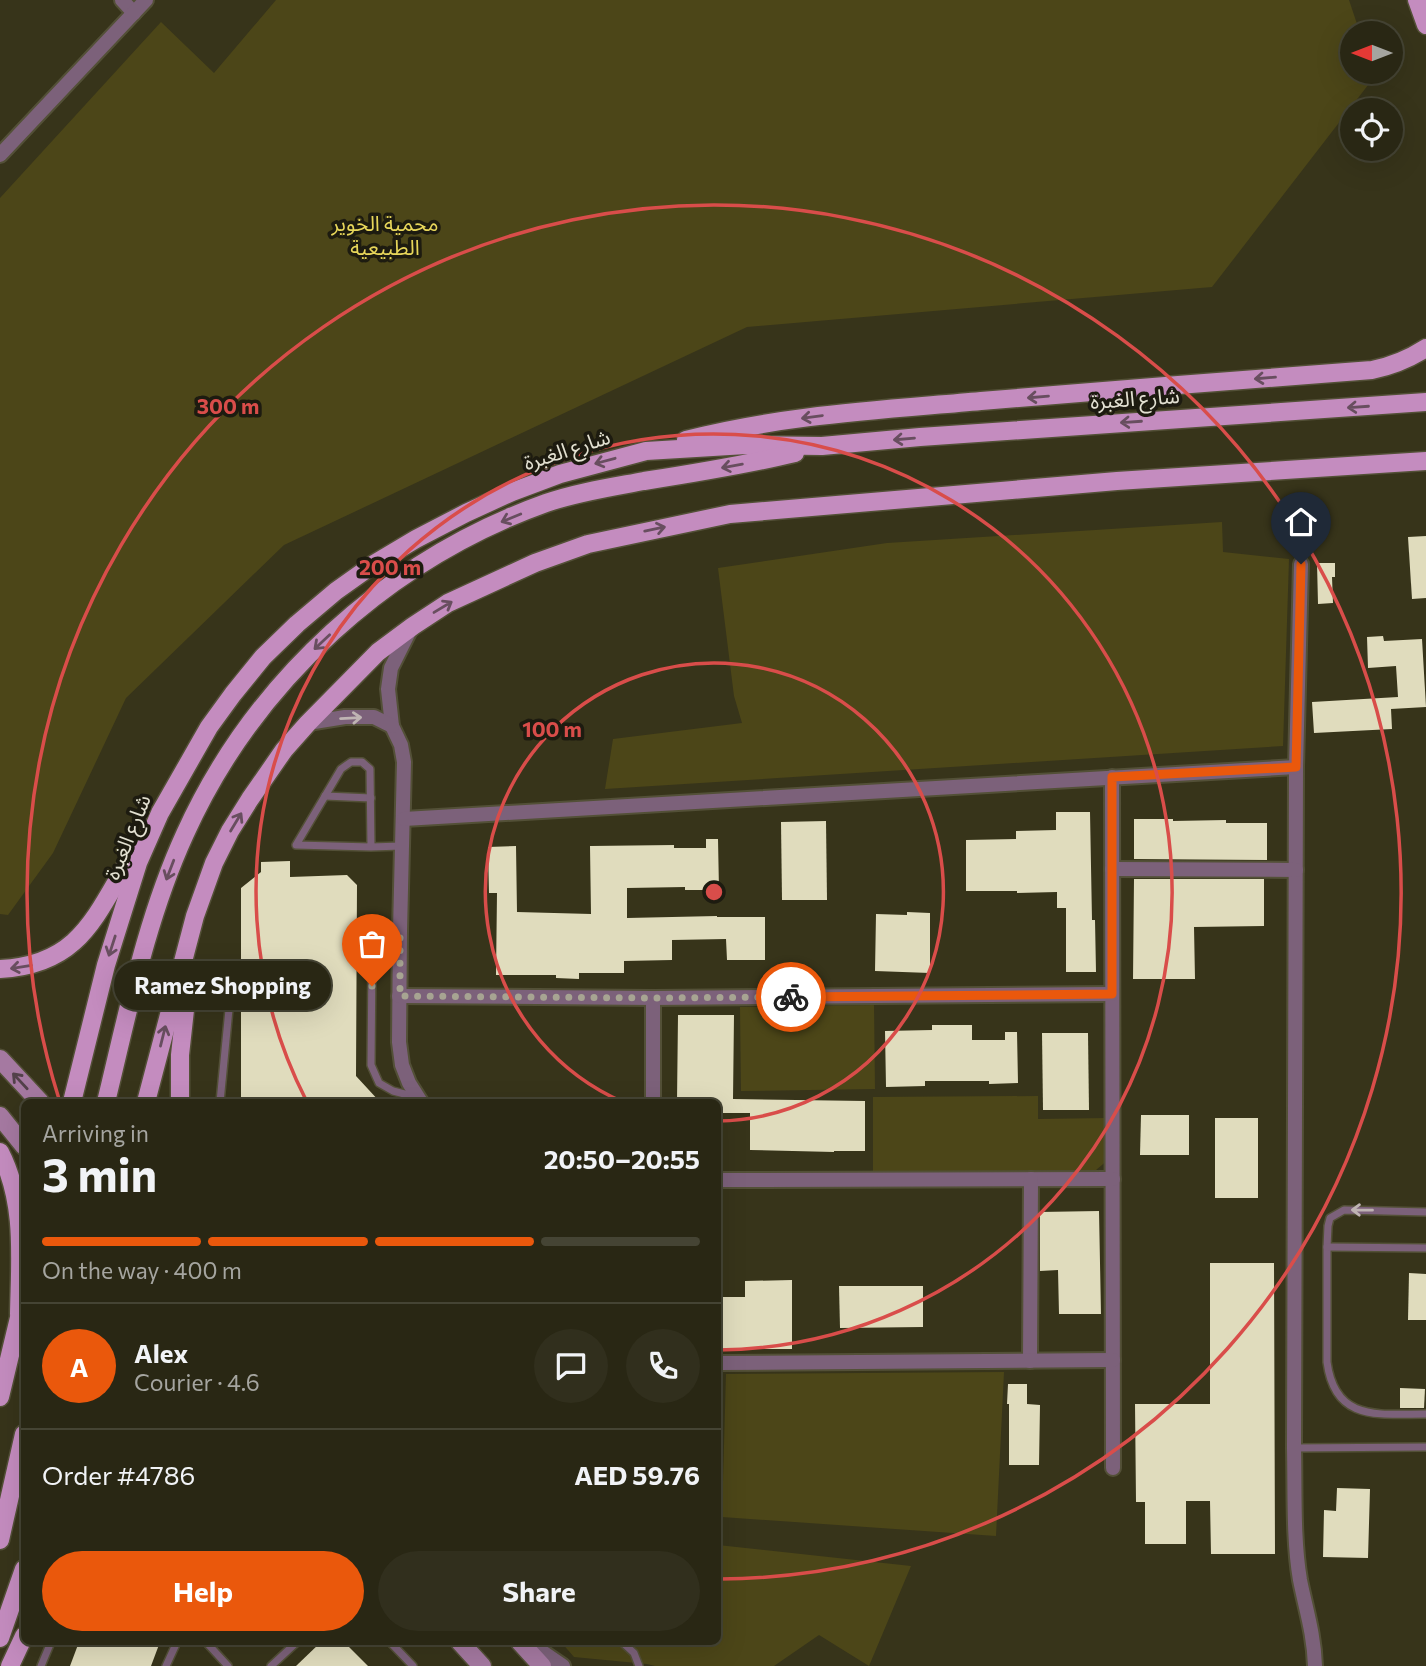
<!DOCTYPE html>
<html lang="en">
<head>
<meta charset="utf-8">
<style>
  :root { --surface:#292714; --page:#312f1d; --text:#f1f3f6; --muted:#a5a5a0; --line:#454434; --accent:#ea580c }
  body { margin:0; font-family:Commissioner,"Noto Sans Arabic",sans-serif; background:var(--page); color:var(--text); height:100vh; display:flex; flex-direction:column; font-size:26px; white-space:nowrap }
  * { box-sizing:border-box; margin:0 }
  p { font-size:23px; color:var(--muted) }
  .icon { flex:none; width:38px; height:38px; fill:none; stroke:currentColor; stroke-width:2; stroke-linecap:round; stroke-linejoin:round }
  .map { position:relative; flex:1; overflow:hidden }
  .panel { position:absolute; left:21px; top:1099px; width:700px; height:546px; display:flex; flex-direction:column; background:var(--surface); border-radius:10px; box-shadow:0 7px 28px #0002,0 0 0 2px var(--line) }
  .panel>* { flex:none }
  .needle { width:46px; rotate:270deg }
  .controls { position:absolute; left:1340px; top:21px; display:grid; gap:14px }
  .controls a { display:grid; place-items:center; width:63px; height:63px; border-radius:50%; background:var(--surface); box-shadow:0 7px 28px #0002,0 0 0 2px var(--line); font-size:35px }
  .pin { position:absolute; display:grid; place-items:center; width:60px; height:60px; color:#fff; margin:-72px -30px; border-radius:50% 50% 50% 0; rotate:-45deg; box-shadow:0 0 7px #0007 }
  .pin .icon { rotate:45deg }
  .courier { position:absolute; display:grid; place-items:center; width:70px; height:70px; margin:-35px; border:5px solid #ea580c; border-radius:50%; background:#fff; color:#222; box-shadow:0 2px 9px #0007 }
  .bubble { position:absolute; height:49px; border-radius:24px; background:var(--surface); box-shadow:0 7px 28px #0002,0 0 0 2px var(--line); font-size:23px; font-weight:700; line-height:49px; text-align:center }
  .summary em { font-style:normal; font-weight:700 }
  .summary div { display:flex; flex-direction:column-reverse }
  .summary { display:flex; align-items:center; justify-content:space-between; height:119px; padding:0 21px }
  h1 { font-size:46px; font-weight:700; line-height:52px }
  .bar { display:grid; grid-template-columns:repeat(4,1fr); gap:10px 7px; align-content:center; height:84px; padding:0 21px }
  .bar i { height:9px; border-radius:5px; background:var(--line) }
  .bar .current { background:var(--accent) }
  .bar p { grid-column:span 4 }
  .line { display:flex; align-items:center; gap:18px; padding:0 21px; border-top:2px solid var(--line) }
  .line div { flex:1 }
  .round { display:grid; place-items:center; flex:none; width:74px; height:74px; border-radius:37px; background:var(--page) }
  .button { display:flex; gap:14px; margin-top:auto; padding:14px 21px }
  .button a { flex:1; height:80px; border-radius:42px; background:var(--accent); color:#fff; font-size:28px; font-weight:700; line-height:80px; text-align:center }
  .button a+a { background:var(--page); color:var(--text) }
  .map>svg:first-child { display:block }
  .green { fill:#4c4618 }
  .building { fill:#e0dcbd }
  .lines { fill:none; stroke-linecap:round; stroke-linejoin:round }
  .lane-casing { stroke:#535037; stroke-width:10 }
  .street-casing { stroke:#535037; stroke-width:18 }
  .secondary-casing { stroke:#535037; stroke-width:21 }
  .primary-casing { stroke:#535037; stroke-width:21 }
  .lane { stroke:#7c617a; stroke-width:7 }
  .street { stroke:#7c617a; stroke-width:14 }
  .secondary { stroke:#a579a1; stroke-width:18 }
  .primary { stroke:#c48cbf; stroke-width:18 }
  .oneway { stroke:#684e5f }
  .oneway2 { stroke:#bfb4b3 }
  .oneway3 { stroke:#53414a }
  .done { stroke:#a7a492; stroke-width:7; stroke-dasharray:0 12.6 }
  .route { stroke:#ea580c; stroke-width:9 }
  .ring { fill:none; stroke:#d94d4a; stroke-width:3.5 }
  .labels { text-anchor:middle; stroke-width:7; stroke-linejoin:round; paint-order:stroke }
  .park-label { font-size:21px; fill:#e7d65a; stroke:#1d1b10 }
  .street-label { font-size:21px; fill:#e3e1d2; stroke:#1d1b10 }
  .centre { fill:#d94d4a; stroke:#1d1b10; stroke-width:3.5 }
  .ring-label { font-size:21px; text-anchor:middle; font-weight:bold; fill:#d94d4a; stroke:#1d1b10; stroke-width:7; stroke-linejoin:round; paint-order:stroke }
</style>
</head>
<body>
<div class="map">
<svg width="1426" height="1666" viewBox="0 0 1426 1666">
  <rect width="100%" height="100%" fill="#37341a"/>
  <g class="green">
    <path d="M276 0H1349L1360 33H1353V72H1373L1375 76 1212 287 747 327 284 545 126 698 53 853 8 915 0 914V198L161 22 214 73Z"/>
    <path d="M1222 522 1223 552 1289 559 1283 746 605 789 613 739 742 723 734 696 718 568 887 543Z"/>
    <path d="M874 1005 875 1089 741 1091 740 1007Z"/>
    <path d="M1038 1096V1119L1108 1118 1109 1159 1096 1170 873 1172V1097Z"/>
    <path d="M1004 1372 996 1536 722 1517 726 1374Z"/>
    <path d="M718 1545 911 1566 869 1666 819 1635 774 1666H655L647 1664 574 1657 561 1642H718Z"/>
  </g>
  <g class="building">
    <path d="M1426 536V598L1412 599 1408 537Z"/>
    <path d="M1317 563H1335V577H1332L1333 603 1318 604Z"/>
    <path d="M1383 636 1384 641 1422 639 1426 707 1391 709 1392 729 1314 733 1312 702 1398 697 1396 666 1368 668 1367 637Z"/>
    <path d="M1056 812H1090L1092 920H1095L1096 972H1066V908H1057V892L1017 893V891H966V840L1016 839V831L1056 830Z"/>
    <path d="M1134 819H1173V821L1226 820V823H1267V860L1134 859Z"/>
    <path d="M826 821 827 900H782L781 822Z"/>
    <path d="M706 839H718L719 890H685V887L627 888V918L717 916V917H765V960H727L726 939 672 940V960L624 961V973H579V979L556 978V975H496L497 893H489L488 847 516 846 517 912 591 914 590 846 674 845V848H706Z"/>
    <path d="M290 861V877L347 875 357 885 356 1076 380 1102H241V888L261 872V862Z"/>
    <path d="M1134 879H1264V926L1194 927 1195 979H1133Z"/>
    <path d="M907 912 930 913V973L875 971 876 914 907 915Z"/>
    <path d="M678 1015H734L733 1099 865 1101V1151H834V1152L750 1150V1113H718V1102H677Z"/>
    <path d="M932 1025H972V1040H1005V1032H1017L1018 1083 989 1084V1081H925V1086L886 1087 885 1031 932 1030Z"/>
    <path d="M1042 1033H1088L1089 1110H1043Z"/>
    <path d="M1141 1115H1189V1155H1140Z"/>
    <rect x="1215" y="1118" width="43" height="80"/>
    <path d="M1099 1211 1101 1314H1059L1058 1270 1040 1271V1212Z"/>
    <path d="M1210 1263H1274L1275 1554H1211L1210 1501H1186V1544H1145V1502H1136L1135 1404H1210Z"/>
    <path d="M1409 1273 1426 1274V1320H1408Z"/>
    <path d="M792 1280V1349H731V1351H718V1297H745V1281Z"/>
    <path d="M839 1286H923V1327L840 1328Z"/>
    <path d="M1008 1384H1027V1404L1040 1405 1039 1465H1009V1404H1007Z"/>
    <path d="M1400 1388 1425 1389 1424 1408H1400Z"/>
    <path d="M1337 1488 1370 1489 1368 1558 1323 1557 1324 1510 1336 1511Z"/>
    <path d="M79 1642H160L151 1666H70Z"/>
    <path d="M321 1642H344L368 1666H296Z"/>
  </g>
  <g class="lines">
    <g class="lane-casing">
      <g id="lane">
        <path d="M325 796 371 798"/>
        <path d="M371 847 296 845 341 769 351 762H362L370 769 371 847 401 846"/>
        <path d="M399 931 382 940 372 959 371 1065 379 1083 393 1091 416 1097"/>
        <path d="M220 1102 230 999"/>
        <path d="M1426 1212 1344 1210 1330 1218 1328 1226 1327 1247V1362C1335 1422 1378 1414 1426 1414"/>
        <path d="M1327 1247 1426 1248"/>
        <path d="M1294 1448 1426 1447"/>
        <path d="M206 1642 228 1666"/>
        <path d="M390 1642 413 1666"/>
        <path d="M622 1642 634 1653 639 1666"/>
        <path d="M41 1666 51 1642"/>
        <path d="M166 1666 177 1642"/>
        <path d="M271 1666 297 1642"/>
      </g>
    </g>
    <g class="street-casing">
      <g id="street">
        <path d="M122 0 134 13"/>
        <path d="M0 155 146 0"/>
        <path d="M1301 564 1296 767 1294 1448C1295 1491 1293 1539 1300 1580 1306 1610 1314 1634 1315 1666"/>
        <path d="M410 630 391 668 388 689 392 726 401 745 404 762 400 931 399 1042 402 1065 409 1083 421 1102"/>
        <path d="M308 723 345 717H374L392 726"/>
        <path d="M1112 777 1113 1468"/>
        <path d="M404 819 1296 767"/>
        <path d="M1112 869 1296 870"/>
        <path d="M399 996 653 998 1112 994"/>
        <path d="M653 998V1102"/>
        <path d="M718 1180 1113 1179"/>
        <path d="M1030 1361 1031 1179"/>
        <path d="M718 1363 1113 1360"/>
        <path d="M528 1642 563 1666"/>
      </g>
    </g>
    <g class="secondary-casing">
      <g id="secondary">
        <path d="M0 1059 40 1102"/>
        <path d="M0 1116 24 1146"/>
        <path d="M460 1642 482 1666"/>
        <path d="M520 1642 542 1666"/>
      </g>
    </g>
    <g class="primary-casing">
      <g id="primary">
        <path d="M1417 0 1426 25"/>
        <path d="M686 440C782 415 882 410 981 401 1111 390 1242 380 1372 370 1392 366 1409 359 1426 348"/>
        <path d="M0 969C82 965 96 913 133 854"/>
        <path d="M72 1102 106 965 138 863 160 813 209 727 233 694 263 657 297 624 336 591 374 564 416 539 466 513 512 492 560 474 646 451 746 445 822 446 920 437 1426 402"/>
        <path d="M106 1102C128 1012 146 919 185 834 254 681 389 559 546 503 578 492 612 487 644 481 695 473 745 465 795 453"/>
        <path d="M146 1102 195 916 214 863 230 831 250 799 284 750 308 723 378 652 413 626 448 603 535 563 588 544 730 514 1117 481 1426 461"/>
        <path d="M180 1102V1055L189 974"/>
        <path d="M0 1152C26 1203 20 1259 19 1314"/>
        <path d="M0 1397 22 1305"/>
        <path d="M0 1540 24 1434"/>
        <path d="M0 1638 24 1569"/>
        <path d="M10 1666 24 1636"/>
      </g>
    </g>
    <use href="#lane" class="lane"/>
    <use href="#street" class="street"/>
    <use href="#secondary" class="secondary"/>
    <use href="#primary" class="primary"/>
  </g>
  <defs><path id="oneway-shaft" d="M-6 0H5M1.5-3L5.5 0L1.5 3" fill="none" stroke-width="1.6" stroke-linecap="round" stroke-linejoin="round" transform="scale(1.75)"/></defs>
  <g class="oneway">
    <use href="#oneway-shaft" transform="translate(1265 378) rotate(175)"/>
    <use href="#oneway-shaft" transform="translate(1038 397) rotate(175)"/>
    <use href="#oneway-shaft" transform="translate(1358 407) rotate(176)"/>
    <use href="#oneway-shaft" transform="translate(812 417) rotate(172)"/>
    <use href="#oneway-shaft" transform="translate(1131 422) rotate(176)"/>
    <use href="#oneway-shaft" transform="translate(904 439) rotate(175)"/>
    <use href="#oneway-shaft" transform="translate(605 461) rotate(165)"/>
    <use href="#oneway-shaft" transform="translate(732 466) rotate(170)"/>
    <use href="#oneway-shaft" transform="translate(511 518) rotate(158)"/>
    <use href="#oneway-shaft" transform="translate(655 529) rotate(-12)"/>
    <use href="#oneway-shaft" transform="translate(443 607) rotate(-31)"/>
    <use href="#oneway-shaft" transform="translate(322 642) rotate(137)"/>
    <use href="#oneway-shaft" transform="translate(236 822) rotate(-59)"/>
    <use href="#oneway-shaft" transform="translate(170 870) rotate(111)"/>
    <use href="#oneway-shaft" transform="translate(112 946) rotate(108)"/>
    <use href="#oneway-shaft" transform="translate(21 967) rotate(171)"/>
    <use href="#oneway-shaft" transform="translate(163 1036) rotate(-76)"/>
  </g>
  <g class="oneway2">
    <use href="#oneway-shaft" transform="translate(351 718) rotate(-3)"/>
    <use href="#oneway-shaft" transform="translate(1362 1210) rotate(-179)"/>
  </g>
  <use class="oneway3" href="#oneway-shaft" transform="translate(20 1081) rotate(-133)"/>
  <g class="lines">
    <path class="done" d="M372 986V959L382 940 400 931V996L653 998 791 997"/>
    <path class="route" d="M791 997 1112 994V777L1296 767 1301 564"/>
  </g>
  <g class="ring">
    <path d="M623 1102A229 229 0 1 1 718 1121"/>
    <path d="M306 1100A458 458 0 1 1 718 1350"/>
    <path d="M59 1099A687 687 0 1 1 720 1579"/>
  </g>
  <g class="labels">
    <g class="park-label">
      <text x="385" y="231">محمية الخوير<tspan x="385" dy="24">الطبيعية</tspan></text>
    </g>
    <g class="street-label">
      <text transform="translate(1135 399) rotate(-4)" y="7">شارع الغبرة</text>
      <text transform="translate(567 450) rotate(-18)" y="7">شارع الغبرة</text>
      <text transform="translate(128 837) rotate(-68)" y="7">شارع الغبرة</text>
    </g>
  </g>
  <circle cx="714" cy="892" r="10" class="centre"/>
  <g class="ring-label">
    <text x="228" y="414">300 m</text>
    <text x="390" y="575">200 m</text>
    <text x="552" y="737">100 m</text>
  </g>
</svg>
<div class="controls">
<a><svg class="needle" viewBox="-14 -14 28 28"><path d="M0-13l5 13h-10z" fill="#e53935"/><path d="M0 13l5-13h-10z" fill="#a5a5a0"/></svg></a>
<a><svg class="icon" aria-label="locate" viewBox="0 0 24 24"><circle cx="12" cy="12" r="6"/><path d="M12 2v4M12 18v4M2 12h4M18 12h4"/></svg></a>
</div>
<div class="pin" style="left:372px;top:986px;background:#ea580c"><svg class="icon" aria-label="bag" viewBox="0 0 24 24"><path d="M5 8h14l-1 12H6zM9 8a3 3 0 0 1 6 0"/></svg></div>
<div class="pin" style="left:1301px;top:564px;background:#1f2937"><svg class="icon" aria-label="home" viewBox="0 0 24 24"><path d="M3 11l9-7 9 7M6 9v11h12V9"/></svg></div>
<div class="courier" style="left:791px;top:997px"><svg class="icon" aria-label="bike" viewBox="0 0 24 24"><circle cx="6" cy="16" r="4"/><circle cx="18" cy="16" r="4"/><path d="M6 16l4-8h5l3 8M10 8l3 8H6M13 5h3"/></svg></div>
<div class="bubble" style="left:114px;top:961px;width:217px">Ramez Shopping</div>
<section class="panel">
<div class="summary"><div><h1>3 min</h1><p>Arriving in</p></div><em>20:50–20:55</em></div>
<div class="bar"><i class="current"></i><i class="current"></i><i class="current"></i><i></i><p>On the way · 400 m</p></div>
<div class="line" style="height:126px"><b class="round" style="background:var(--accent);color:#fff">A</b><div><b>Alex</b><p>Courier · 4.6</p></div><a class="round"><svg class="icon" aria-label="chat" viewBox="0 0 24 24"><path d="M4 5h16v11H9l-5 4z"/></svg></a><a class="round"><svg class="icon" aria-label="phone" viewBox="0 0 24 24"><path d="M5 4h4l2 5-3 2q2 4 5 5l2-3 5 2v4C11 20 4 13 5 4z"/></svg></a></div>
<div class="line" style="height:91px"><div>Order #4786</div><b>AED 59.76</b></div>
<div class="button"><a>Help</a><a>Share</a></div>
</section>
</div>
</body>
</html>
